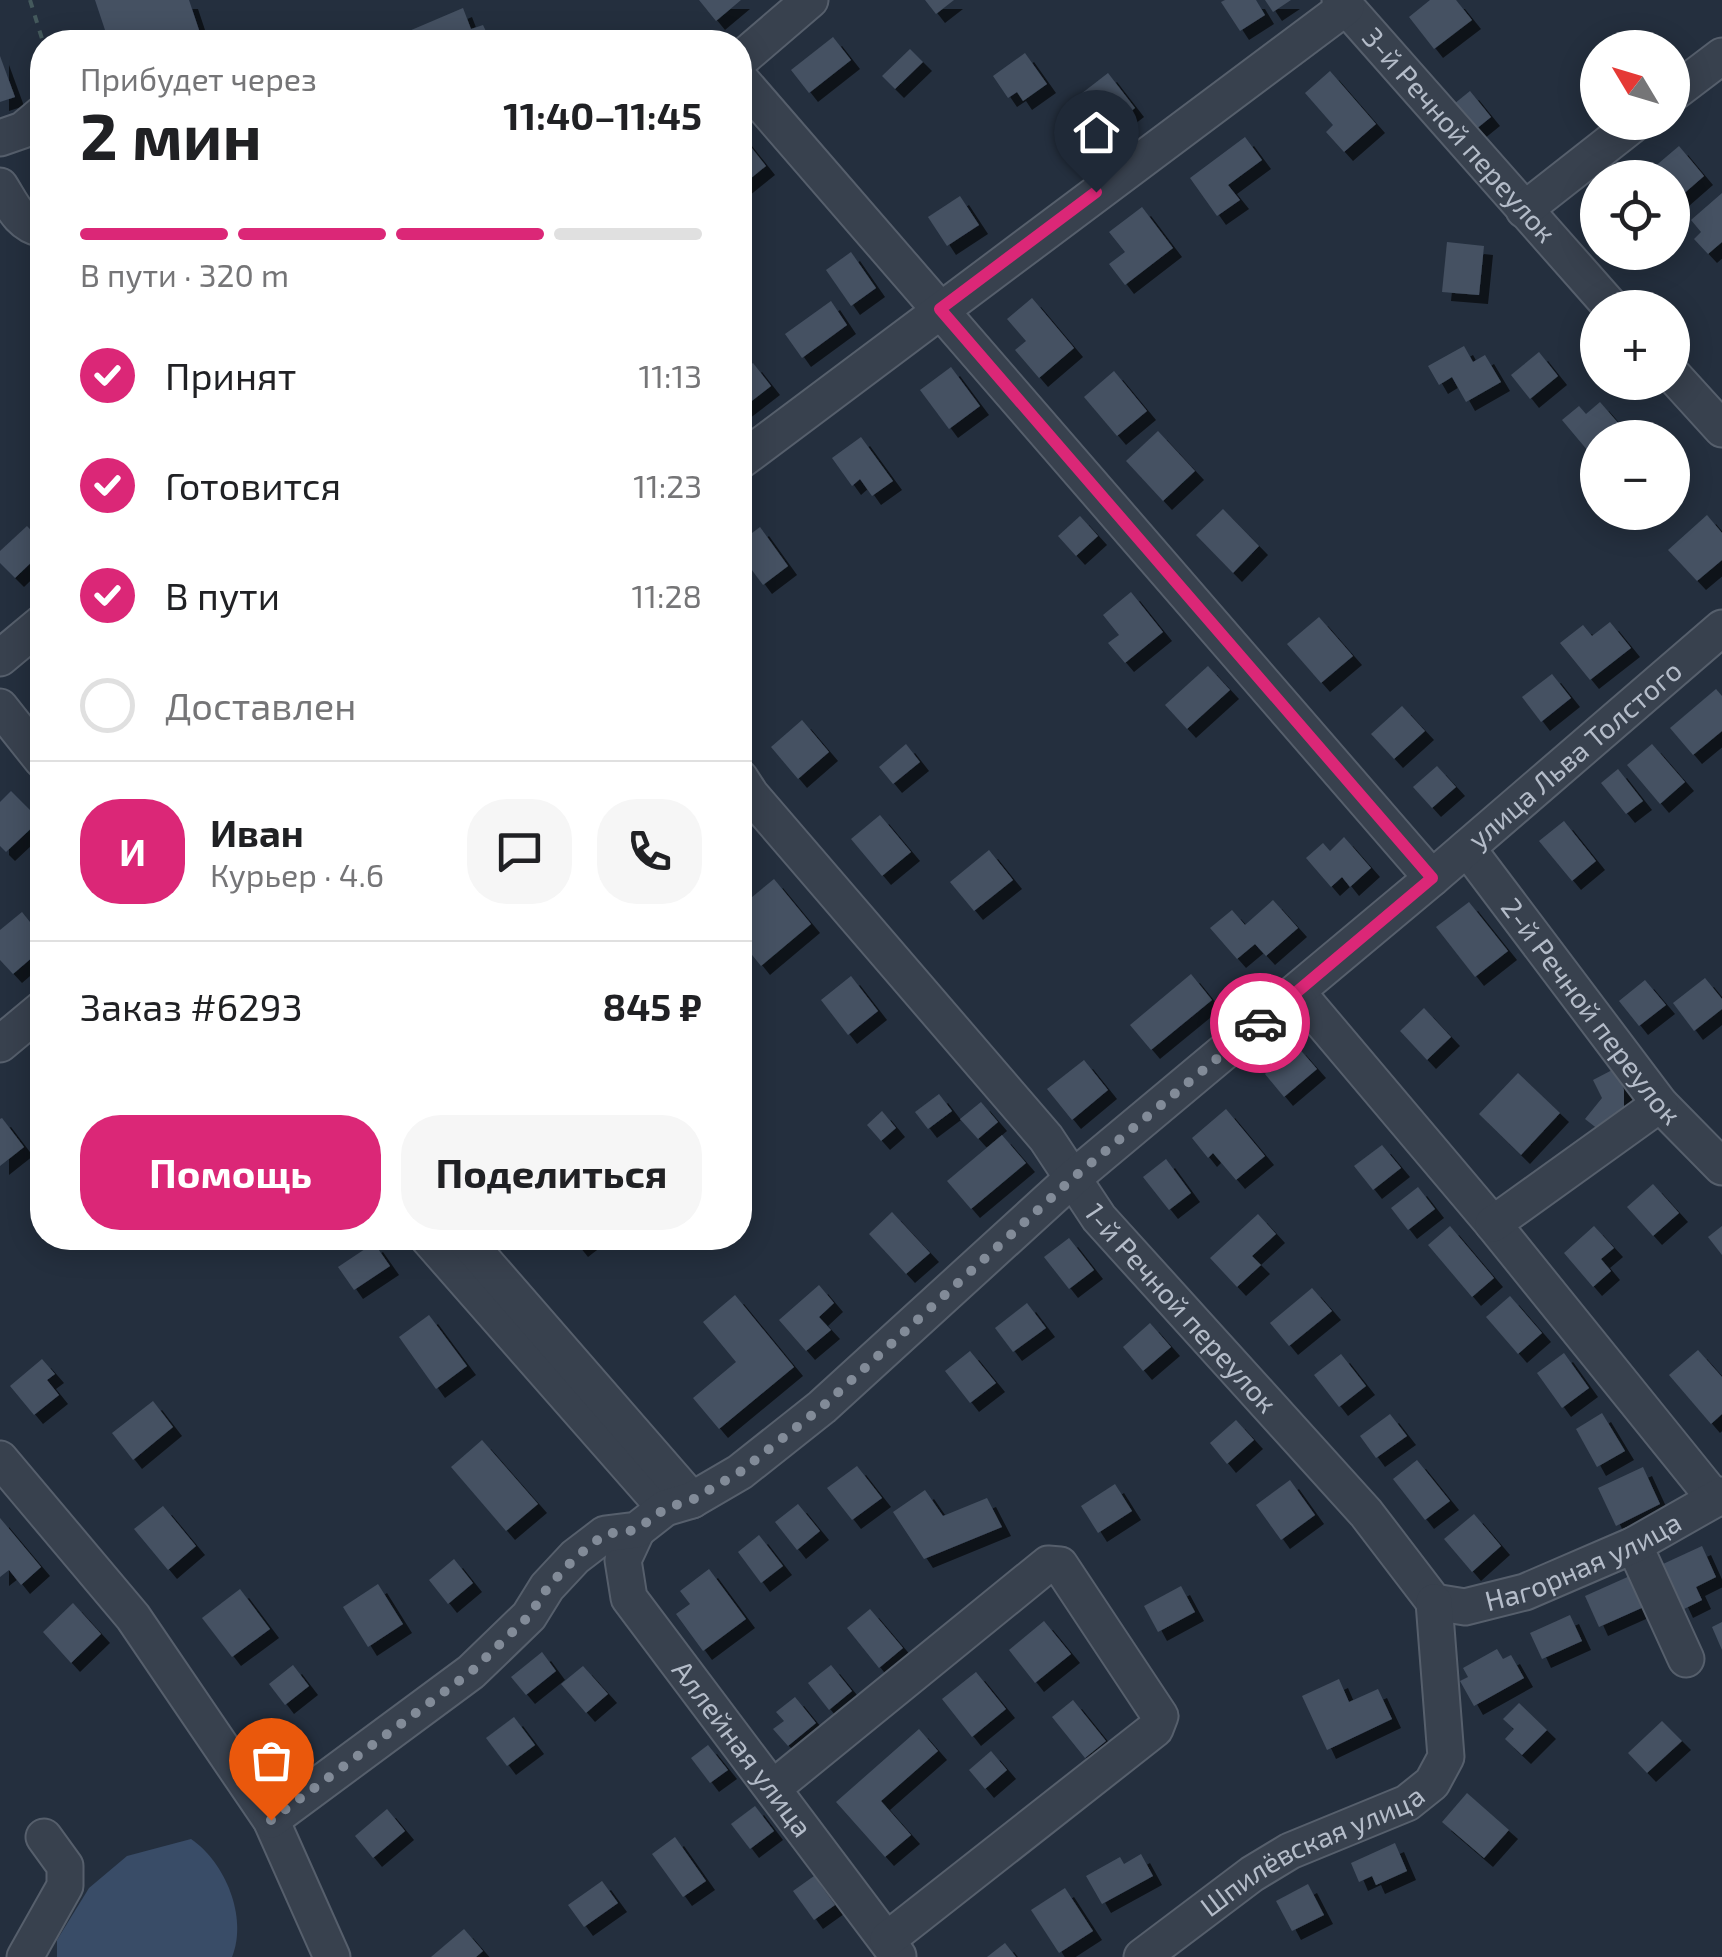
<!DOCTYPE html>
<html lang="ru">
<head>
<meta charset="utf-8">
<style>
  :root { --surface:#fff; --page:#f6f6f6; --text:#202124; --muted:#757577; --line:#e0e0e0; --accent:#db2777 }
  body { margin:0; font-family:"Exo 2",sans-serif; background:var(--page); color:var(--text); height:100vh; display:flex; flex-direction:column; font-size:38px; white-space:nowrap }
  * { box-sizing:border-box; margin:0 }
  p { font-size:32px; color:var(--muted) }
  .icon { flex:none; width:55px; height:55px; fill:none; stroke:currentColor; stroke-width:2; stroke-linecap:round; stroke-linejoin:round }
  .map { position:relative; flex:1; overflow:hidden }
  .sheet { position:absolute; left:30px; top:30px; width:722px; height:1220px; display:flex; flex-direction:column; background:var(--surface); border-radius:40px; box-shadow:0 5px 25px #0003 }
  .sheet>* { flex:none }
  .needle { width:65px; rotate:308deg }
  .controls { position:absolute; left:1580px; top:30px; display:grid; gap:20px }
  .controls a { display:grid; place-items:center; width:110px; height:110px; border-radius:50%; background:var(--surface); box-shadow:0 5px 25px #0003; font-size:50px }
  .pin { position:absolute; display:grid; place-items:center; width:85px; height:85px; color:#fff; margin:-102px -42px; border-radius:50% 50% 50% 0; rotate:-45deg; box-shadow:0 0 10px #0007 }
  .pin .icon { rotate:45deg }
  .courier { position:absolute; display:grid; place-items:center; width:100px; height:100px; margin:-50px; border:8px solid #db2777; border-radius:50%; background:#fff; color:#222; box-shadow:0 2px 12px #0007 }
  .head em { font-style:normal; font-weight:700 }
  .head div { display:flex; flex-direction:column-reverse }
  .head { display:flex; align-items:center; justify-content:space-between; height:170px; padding:0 50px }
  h1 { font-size:65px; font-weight:700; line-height:75px }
  .bar { display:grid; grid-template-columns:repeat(4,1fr); gap:15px 10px; align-content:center; height:120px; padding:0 50px }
  .bar i { height:12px; border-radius:8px; background:var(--line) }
  .bar .on { background:var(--accent) }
  .bar p { grid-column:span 4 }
  .line { display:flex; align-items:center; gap:25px; padding:0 50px; border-top:2px solid var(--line) }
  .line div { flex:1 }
  .round { display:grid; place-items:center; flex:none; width:105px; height:105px; border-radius:40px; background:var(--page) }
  ol { padding:0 50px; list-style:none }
  li { display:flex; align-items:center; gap:30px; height:110px }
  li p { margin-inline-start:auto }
  li .icon { padding:10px; border-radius:50%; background:var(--accent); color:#fff; stroke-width:4 }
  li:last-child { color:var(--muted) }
  li i { width:55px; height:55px; border:5px solid var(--line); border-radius:50% }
  .primary-button { display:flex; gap:20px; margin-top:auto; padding:20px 50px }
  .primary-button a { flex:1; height:115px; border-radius:40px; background:var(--accent); color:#fff; font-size:40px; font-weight:700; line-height:115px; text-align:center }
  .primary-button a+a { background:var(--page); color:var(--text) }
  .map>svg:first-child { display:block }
  .water { fill:#394c67 }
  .building { fill:#455162; filter:url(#shadow) }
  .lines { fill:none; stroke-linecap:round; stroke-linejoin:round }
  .minor-casing { stroke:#565f6c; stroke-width:39 }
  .path { stroke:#44595c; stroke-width:4; stroke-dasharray:8 8; stroke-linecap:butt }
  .minor { stroke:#38414e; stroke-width:35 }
  .done { stroke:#828b98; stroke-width:10; stroke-dasharray:0 18 }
  .route { stroke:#db2777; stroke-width:12 }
  .labels { text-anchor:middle; stroke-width:8; stroke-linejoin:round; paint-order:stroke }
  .street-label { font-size:28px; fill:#b4bcc9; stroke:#1d2633 }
</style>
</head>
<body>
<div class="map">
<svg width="1722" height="1957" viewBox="0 0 1722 1957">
  <defs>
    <filter id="shadow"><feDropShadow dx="9" dy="9" stdDeviation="0" flood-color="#0009"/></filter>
  </defs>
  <rect width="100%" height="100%" fill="#242f3e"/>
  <path class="water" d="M191 1839C225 1862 248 1917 232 1957H57V1940L89 1888 127 1856Z"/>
  <g class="building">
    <path d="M95 0H189L203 42H109Z"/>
    <path d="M699 0H741L716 21Z"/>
    <path d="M925 0H954L936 14Z"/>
    <path d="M1225 0H1256L1265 15 1240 31 1221 2Z"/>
    <path d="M1265 0H1291L1273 12Z"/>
    <path d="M1430 0H1456L1472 20 1434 49 1409 17Z"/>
    <path d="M463 8 471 29 483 25 491 42H406L402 34Z"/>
    <path d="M1651 34 1662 48H1634Z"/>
    <path d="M833 37 851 60 809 93 791 70Z"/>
    <path d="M910 49 923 62 895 89 882 76Z"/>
    <path d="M1025 53 1047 84 1023 101 1017 92 1008 98 993 76Z"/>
    <path d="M0 56 15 97 0 102Z"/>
    <path d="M1330 71 1376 124 1344 152 1326 132 1333 125 1305 93Z"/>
    <path d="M1108 73 1135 108 1095 139 1068 104Z"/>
    <path d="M1470 91 1491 117 1470 134 1449 108Z"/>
    <path d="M743 137 766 166 740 187V140Z"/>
    <path d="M1245 137 1262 160 1228 185 1240 200 1217 216 1190 178Z"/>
    <path d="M1679 146 1704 176 1672 204V178H1649L1646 174Z"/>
    <path d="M1722 193V242L1708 254 1694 239 1701 232 1691 220Z"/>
    <path d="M960 196 979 225 947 246 928 217Z"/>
    <path d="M1142 207 1173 248 1125 285 1109 264 1125 252 1109 232Z"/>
    <path d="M1447 242 1484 246 1479 295 1442 292Z"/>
    <path d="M851 252 876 288 851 306 826 270Z"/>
    <path d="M1032 298 1074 348 1039 378 1015 350 1026 341 1007 319Z"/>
    <path d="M831 301 847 325 802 358 785 334Z"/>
    <path d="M1464 346 1473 362 1485 355 1501 382 1466 402 1452 377 1439 385 1428 366Z"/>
    <path d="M1539 352 1558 376 1530 399 1511 375Z"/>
    <path d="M753 363 771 386 740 410V373Z"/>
    <path d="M951 367 980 406 949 429 920 390Z"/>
    <path d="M1114 371 1147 411 1117 436 1084 397Z"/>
    <path d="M1600 402 1619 424 1603 438H1598V442L1588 451 1562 420 1579 406 1586 414Z"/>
    <path d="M1158 431 1195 471 1163 501 1126 461Z"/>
    <path d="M861 437 893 481 872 496 860 479 852 486 832 458Z"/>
    <path d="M1223 509 1259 546 1233 573 1196 535Z"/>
    <path d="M1707 515 1722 533V560L1697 581 1668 550Z"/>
    <path d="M1080 516 1098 536 1076 556 1058 536Z"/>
    <path d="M27 526 42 542V552L15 578 0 563V551Z"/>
    <path d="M760 527 788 566 763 585 740 554V542Z"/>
    <path d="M1131 592 1163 632 1125 663 1108 643 1119 635 1103 615Z"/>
    <path d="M1319 617 1353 656 1321 683 1287 644Z"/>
    <path d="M1610 622 1631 648 1590 680 1560 643 1583 625 1592 636Z"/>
    <path d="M1208 666 1230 690 1187 729 1165 705Z"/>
    <path d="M1552 674 1571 698 1541 722 1522 697Z"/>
    <path d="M1716 689 1722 696V731L1693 755 1670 728Z"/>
    <path d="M1402 706 1425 731 1394 759 1371 734Z"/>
    <path d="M802 720 829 752 798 779 771 747Z"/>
    <path d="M906 744 920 762 893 784 879 767Z"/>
    <path d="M1652 744 1685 782 1660 804 1627 765Z"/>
    <path d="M1437 766 1456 787 1432 808 1413 787Z"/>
    <path d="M1618 769 1643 801 1626 814 1601 783Z"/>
    <path d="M11 791 40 820 6 852 0 846V802Z"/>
    <path d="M880 815 911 852 882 876 851 839Z"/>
    <path d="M1564 821 1596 861 1572 881 1539 841Z"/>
    <path d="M1344 837 1371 868 1350 887 1342 877 1331 887 1306 858 1323 843 1330 851Z"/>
    <path d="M989 850 1013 880 974 911 950 882Z"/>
    <path d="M774 879 811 924 761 966 740 940V907Z"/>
    <path d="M1273 900 1298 928 1266 956 1255 944 1237 959 1210 928 1232 910 1245 925Z"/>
    <path d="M1469 902 1508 951 1475 977 1436 927Z"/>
    <path d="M22 912 42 937V949L13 974 0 960V930Z"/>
    <path d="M1191 974 1212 1000 1151 1050 1130 1025Z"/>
    <path d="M851 976 878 1011 848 1035 821 1000Z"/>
    <path d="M1705 978 1722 999V1009L1694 1031 1673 1003Z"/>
    <path d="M1645 980 1666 1005 1639 1026 1619 1001Z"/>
    <path d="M1424 1008 1451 1037 1427 1060 1400 1031Z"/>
    <path d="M1297 1046 1317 1069 1284 1097 1265 1074Z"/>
    <path d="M1084 1060 1108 1090 1072 1120 1047 1089Z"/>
    <path d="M1616 1068 1624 1090V1107L1603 1133 1585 1119 1602 1098 1593 1080Z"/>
    <path d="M1518 1073 1560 1113 1521 1155 1479 1114Z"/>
    <path d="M939 1094 952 1111 928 1129 915 1112Z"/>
    <path d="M981 1102 998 1122 978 1139 960 1119Z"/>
    <path d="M1226 1109 1265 1156 1236 1180 1213 1153 1208 1158 1192 1138Z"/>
    <path d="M882 1111 896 1128 881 1141 867 1125Z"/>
    <path d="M2 1118 24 1147 0 1166V1119Z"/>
    <path d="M1002 1135 1026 1163 971 1209 947 1181Z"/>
    <path d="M1382 1145 1401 1168 1373 1190 1354 1166Z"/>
    <path d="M1166 1159 1191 1193 1169 1210 1143 1177Z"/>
    <path d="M1653 1184 1679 1213 1653 1236 1627 1207Z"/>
    <path d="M1418 1187 1435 1209 1408 1230 1391 1208Z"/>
    <path d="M892 1212 930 1253 906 1274 869 1234Z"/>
    <path d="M1258 1214 1276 1234 1252 1256 1261 1265 1237 1287 1210 1258Z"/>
    <path d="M1450 1226 1494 1278 1472 1297 1428 1245Z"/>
    <path d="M1594 1226 1614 1248 1601 1259 1611 1271 1593 1287 1564 1253Z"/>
    <path d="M1722 1226V1255L1708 1237Z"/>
    <path d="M571 1238H592L579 1248Z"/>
    <path d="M1069 1238 1094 1270 1069 1289 1044 1257Z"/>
    <path d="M374 1243 390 1266 354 1290 338 1267Z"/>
    <path d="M819 1285 834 1303 819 1317 831 1330 806 1351 779 1320Z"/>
    <path d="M1312 1288 1332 1311 1289 1346 1270 1323Z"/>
    <path d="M735 1295 794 1367 719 1429 693 1398 736 1362 703 1322Z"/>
    <path d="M1510 1296 1542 1333 1518 1354 1486 1317Z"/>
    <path d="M1027 1303 1046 1328 1013 1352 995 1328Z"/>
    <path d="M429 1315 467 1366 436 1389 399 1337Z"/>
    <path d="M1150 1323 1171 1347 1143 1371 1123 1347Z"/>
    <path d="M1698 1350 1722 1377V1414L1711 1424 1669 1375Z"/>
    <path d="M970 1351 996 1383 970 1403 945 1371Z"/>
    <path d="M1564 1353 1589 1388 1562 1408 1537 1373Z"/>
    <path d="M1341 1354 1366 1386 1339 1407 1314 1375Z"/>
    <path d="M42 1359 55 1374 47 1380 59 1395 34 1415 10 1386Z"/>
    <path d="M153 1401 173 1427 133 1460 112 1433Z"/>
    <path d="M1602 1413 1625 1451 1597 1467 1576 1429Z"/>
    <path d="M1390 1414 1407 1436 1376 1458 1360 1436Z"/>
    <path d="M1236 1420 1254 1440 1227 1464 1210 1443Z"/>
    <path d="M482 1440 538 1504 506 1531 451 1467Z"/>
    <path d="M1417 1460 1450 1501 1425 1520 1393 1479Z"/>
    <path d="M857 1466 882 1498 852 1520 827 1488Z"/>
    <path d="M1643 1467 1660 1504 1616 1526 1598 1488Z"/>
    <path d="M1290 1480 1315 1515 1281 1540 1256 1505Z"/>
    <path d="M1115 1484 1132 1511 1098 1533 1081 1506Z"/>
    <path d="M925 1490 943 1516 987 1498 1002 1527 924 1559 893 1512Z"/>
    <path d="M798 1504 820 1531 797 1550 775 1522Z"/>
    <path d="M163 1506 196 1546 168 1570 134 1529Z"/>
    <path d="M1474 1514 1501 1546 1472 1572 1444 1539Z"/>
    <path d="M0 1518 41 1567 21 1585 9 1570 0 1577Z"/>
    <path d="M759 1535 783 1566 761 1583 738 1552Z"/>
    <path d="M1702 1546 1716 1577 1696 1587 1702 1600 1684 1609 1663 1564Z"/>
    <path d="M454 1559 473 1583 448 1604 429 1580Z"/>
    <path d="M709 1569 746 1619 703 1651 676 1614 690 1604 680 1591Z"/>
    <path d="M1632 1575 1646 1606 1599 1627 1585 1596Z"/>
    <path d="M378 1584 403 1624 368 1647 343 1607Z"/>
    <path d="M1181 1586 1195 1612 1158 1632 1144 1606Z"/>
    <path d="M240 1589 270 1629 232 1657 202 1618Z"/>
    <path d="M73 1603 101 1634 71 1663 43 1632Z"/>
    <path d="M870 1609 903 1648 879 1668 847 1628Z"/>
    <path d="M1570 1615 1582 1641 1542 1659 1530 1633Z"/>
    <path d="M1044 1621 1071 1654 1035 1683 1009 1650Z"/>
    <path d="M1722 1622V1650L1712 1627Z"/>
    <path d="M1497 1649 1503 1659 1511 1655 1524 1678 1474 1706 1460 1681 1468 1677 1463 1668Z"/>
    <path d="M542 1652 556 1671 526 1695 511 1677Z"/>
    <path d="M293 1665 309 1686 285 1705 269 1684Z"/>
    <path d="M831 1665 852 1691 829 1710 808 1683Z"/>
    <path d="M583 1666 608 1694 586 1713 561 1684Z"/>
    <path d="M976 1672 1006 1709 972 1737 942 1699Z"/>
    <path d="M1339 1679 1349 1702 1378 1689 1392 1719 1327 1750 1302 1696Z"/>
    <path d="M795 1697 816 1723 788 1746 773 1729 784 1721 776 1712Z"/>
    <path d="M1073 1700 1106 1741 1085 1758 1052 1717Z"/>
    <path d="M1519 1703 1547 1730 1522 1755 1505 1739 1514 1729 1503 1719Z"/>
    <path d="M514 1717 535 1745 507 1766 486 1738Z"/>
    <path d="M1662 1721 1682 1741 1647 1773 1628 1753Z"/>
    <path d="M919 1729 938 1751 881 1801 911 1835 885 1857 836 1802Z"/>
    <path d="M708 1745 728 1770 710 1783 691 1758Z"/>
    <path d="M991 1751 1007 1770 985 1789 969 1770Z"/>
    <path d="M1467 1793 1509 1830 1484 1858 1442 1822Z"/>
    <path d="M755 1806 774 1831 750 1849 731 1824Z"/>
    <path d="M387 1809 405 1831 373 1858 355 1836Z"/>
    <path d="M675 1837 706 1881 683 1897 652 1854Z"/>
    <path d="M1395 1843 1407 1871 1376 1885 1372 1876 1359 1882 1351 1863Z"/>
    <path d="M1141 1854 1153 1876 1102 1904 1086 1876 1120 1857 1124 1864Z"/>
    <path d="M814 1876 835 1905 814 1920 793 1891Z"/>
    <path d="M602 1881 618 1903 584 1927 568 1905Z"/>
    <path d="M1308 1884 1324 1915 1292 1931 1276 1901Z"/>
    <path d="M1065 1888 1093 1931 1059 1953 1031 1910Z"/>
    <path d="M464 1929 483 1951 476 1957H431Z"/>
    <path d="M1005 1943 1016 1957H987Z"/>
  </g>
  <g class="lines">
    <g class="minor-casing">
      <g id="minor">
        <path id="s1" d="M1340 0 1612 308"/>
        <path d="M740 60 810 0"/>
        <path d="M740 79 1432 878"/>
        <path d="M1672 94 1722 56"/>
        <path d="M0 138 23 130 42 114"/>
        <path d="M0 186C12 205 19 224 42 229"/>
        <path d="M1524 210 1636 122"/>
        <path d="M1672 374 1722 429"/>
        <path d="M740 461 1346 7"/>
        <path d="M0 658 42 623"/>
        <path d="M0 707 42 760"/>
        <path id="s2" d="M740 778 751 795 1046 1138 1099 1218 1366 1513 1434 1602"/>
        <path id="s3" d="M1467 848 1660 1104 1722 1167"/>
        <path d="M1297 992 1493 1224 1715 1499"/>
        <path d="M0 1044 42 1009"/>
        <path d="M1493 1224 1660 1104"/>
        <path d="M428 1238 665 1508"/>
        <path d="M464 1238 692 1500"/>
        <path d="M0 1459 133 1617 271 1820 332 1957"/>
        <path id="s4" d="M637 1530 623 1560 629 1598 898 1956"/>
        <path d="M1634 1545 1686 1659"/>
        <path id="s5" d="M1434 1602 1465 1607 1525 1592 1634 1545 1722 1495"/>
        <path d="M773 1788 1048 1564 1060 1565 1160 1716 1155 1729 888 1939"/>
        <path id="s6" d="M271 1820 471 1672 529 1616 547 1587 575 1557 605 1534 637 1530 665 1508 692 1500 740 1472 822 1407 1073 1178 1432 878 1722 628"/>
        <path d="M25 1957 65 1886V1866L44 1837"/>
        <path id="s7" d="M1142 1957 1252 1874 1290 1851 1407 1803 1432 1783 1446 1757 1434 1602"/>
      </g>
    </g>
    <path class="path" d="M30 0 43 42"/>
    <use href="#minor" class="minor"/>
  </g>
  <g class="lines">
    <path class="done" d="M271 1820 471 1672 529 1616 548 1587 575 1558 605 1534 636 1530 666 1508 692 1500 740 1472 822 1407 1073 1178 1260 1023"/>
    <path class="route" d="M1096 192 940 309 1432 878 1260 1023"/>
  </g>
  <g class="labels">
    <g class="street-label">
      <text dy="10" stroke="none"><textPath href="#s1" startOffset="180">3-й Речной переулок</textPath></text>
      <text dy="10" stroke="none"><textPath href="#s6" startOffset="1695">улица Льва Толстого</textPath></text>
      <text dy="10" stroke="none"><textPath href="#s3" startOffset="205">2-й Речной переулок</textPath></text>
      <text dy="10" stroke="none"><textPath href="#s2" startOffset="690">1-й Речной переулок</textPath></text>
      <text dy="10" stroke="none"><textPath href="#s5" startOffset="158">Нагорная улица</textPath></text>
      <text dy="10" stroke="none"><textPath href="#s4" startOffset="260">Аллейная улица</textPath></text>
      <text dy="10" stroke="none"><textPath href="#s7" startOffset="202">Шпилёвская улица</textPath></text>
    </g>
  </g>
</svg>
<div class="controls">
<a><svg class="needle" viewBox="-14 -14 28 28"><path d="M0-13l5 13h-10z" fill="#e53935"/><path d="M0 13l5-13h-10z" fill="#757577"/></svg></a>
<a><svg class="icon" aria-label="locate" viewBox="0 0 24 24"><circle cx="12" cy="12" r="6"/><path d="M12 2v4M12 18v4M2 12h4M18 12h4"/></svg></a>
<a>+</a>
<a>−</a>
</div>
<div class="pin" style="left:271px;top:1820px;background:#ea580c"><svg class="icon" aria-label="bag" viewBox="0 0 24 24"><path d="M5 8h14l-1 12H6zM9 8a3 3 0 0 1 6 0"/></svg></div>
<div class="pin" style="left:1096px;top:192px;background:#1f2937"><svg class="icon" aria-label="home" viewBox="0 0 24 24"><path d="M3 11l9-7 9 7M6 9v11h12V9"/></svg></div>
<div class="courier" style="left:1260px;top:1023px"><svg class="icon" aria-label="car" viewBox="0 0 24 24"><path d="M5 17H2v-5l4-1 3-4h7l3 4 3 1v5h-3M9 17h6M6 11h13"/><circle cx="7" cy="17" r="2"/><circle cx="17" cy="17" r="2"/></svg></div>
<section class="sheet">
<div class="head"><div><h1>2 мин</h1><p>Прибудет через</p></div><em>11:40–11:45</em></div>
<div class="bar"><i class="on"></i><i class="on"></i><i class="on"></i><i></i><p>В пути · 320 m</p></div>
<ol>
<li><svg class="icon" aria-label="check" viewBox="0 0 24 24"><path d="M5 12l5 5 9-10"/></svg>Принят<p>11:13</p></li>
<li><svg class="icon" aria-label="check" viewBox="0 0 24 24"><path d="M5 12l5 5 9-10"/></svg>Готовится<p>11:23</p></li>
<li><svg class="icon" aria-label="check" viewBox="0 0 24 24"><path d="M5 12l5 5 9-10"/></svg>В пути<p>11:28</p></li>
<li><i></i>Доставлен</li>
</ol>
<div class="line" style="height:180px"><b class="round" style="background:var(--accent);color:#fff">И</b><div><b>Иван</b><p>Курьер · 4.6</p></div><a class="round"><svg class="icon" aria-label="chat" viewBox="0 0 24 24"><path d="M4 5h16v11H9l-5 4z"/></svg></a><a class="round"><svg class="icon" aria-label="phone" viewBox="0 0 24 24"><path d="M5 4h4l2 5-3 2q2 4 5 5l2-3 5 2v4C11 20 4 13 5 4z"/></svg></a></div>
<div class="line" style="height:130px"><div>Заказ #6293</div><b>845 ₽</b></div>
<div class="primary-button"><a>Помощь</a><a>Поделиться</a></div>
</section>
</div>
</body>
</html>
